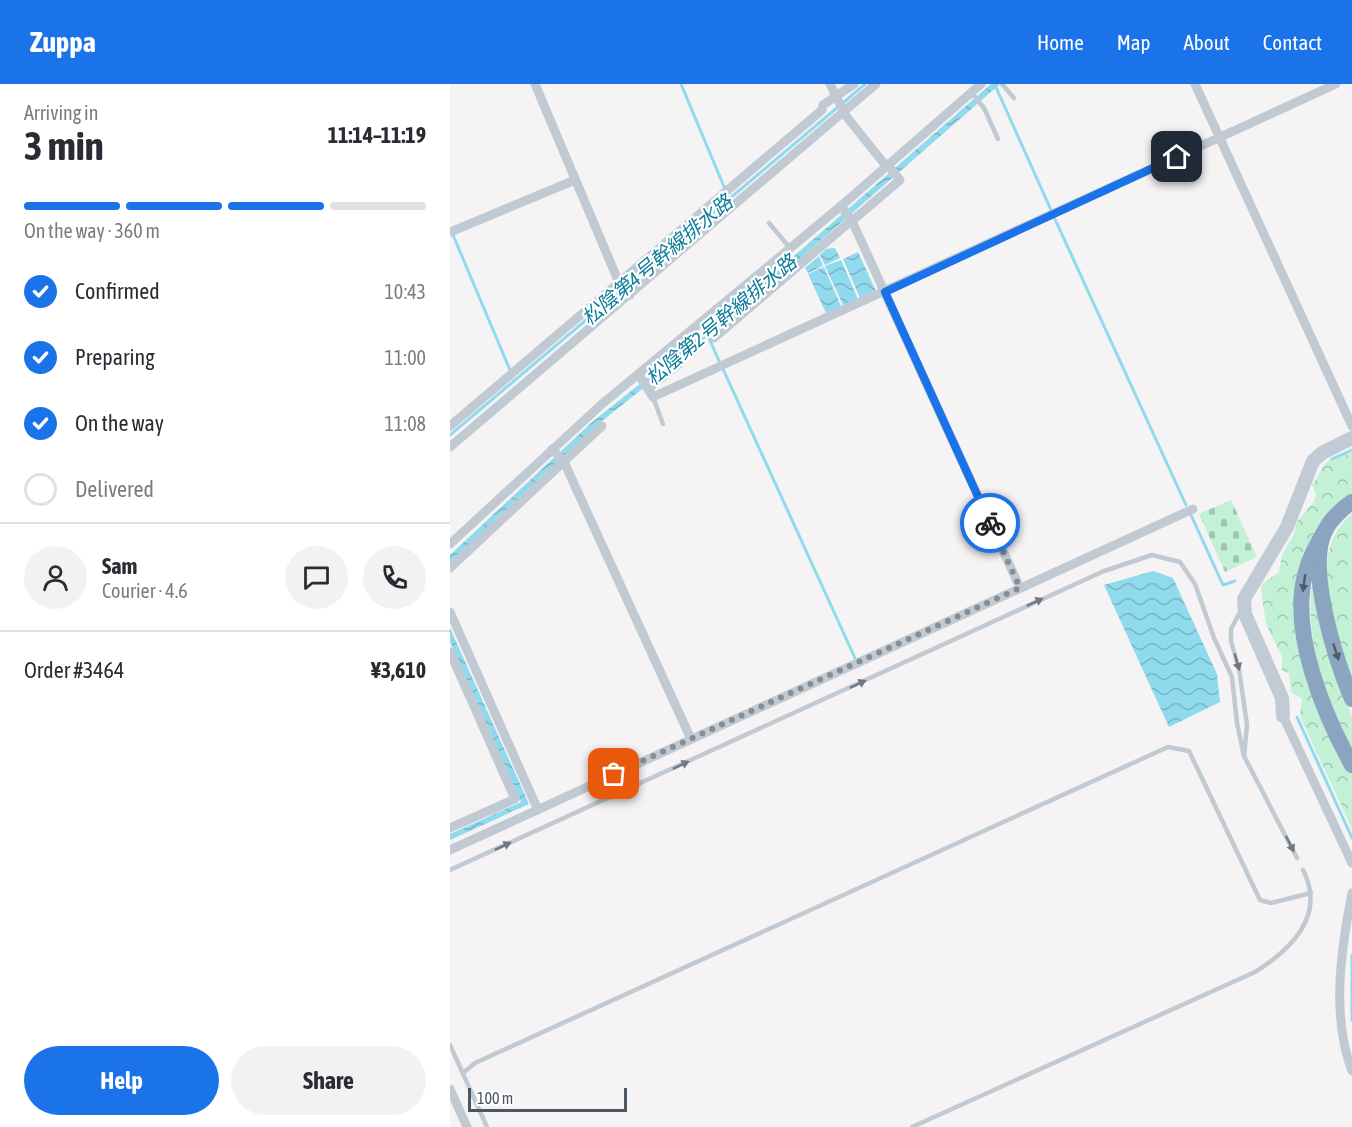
<!DOCTYPE html>
<html lang="en">
<head>
<meta charset="utf-8">
<style>
  :root { --surface:#fff; --page:#f2f2f3; --text:#2b2b33; --muted:#7c7c81; --line:#e1e1e2; --accent:#1a73e8 }
  body { margin:0; font-family:"Asap Condensed","Noto Sans JP",sans-serif; background:var(--page); color:var(--text); height:100vh; display:flex; flex-direction:column; font-size:22px; white-space:nowrap }
  * { box-sizing:border-box; margin:0 }
  p { font-size:20px; color:var(--muted) }
  .icon { flex:none; width:33px; height:33px; fill:none; stroke:currentColor; stroke-width:2; stroke-linecap:round; stroke-linejoin:round }
  .map { position:relative; flex:1; overflow:hidden }
  .side { display:flex; flex-direction:column; background:var(--surface); width:450px }
  .side>* { flex:none }
  .scale { position:absolute; left:18px; bottom:15px; width:159px; box-sizing:border-box; padding-left:6px; border:3px solid #4a5661; border-top:0; font-size:16px; line-height:21px; white-space:nowrap; color:#4a5661; -webkit-text-stroke:4px #fff; paint-order:stroke }
  .pin { position:absolute; display:grid; place-items:center; width:51px; height:51px; color:#fff; margin:-26px; border-radius:12px; box-shadow:0 3px 9px #0006 }
  .courier { position:absolute; display:grid; place-items:center; width:60px; height:60px; margin:-30px; border:4px solid #1a73e8; border-radius:50%; background:#fff; color:#222; box-shadow:0 2px 8px #0007 }
  .overview em { font-style:normal; font-weight:700 }
  .overview div { display:flex; flex-direction:column-reverse }
  .overview { display:flex; align-items:center; justify-content:space-between; height:102px; padding:0 24px }
  h1 { font-size:39px; font-weight:700; line-height:45px }
  .bar { display:grid; grid-template-columns:repeat(4,1fr); gap:9px 6px; align-content:center; height:72px; padding:0 24px }
  .bar i { height:8px; border-radius:4px; background:var(--line) }
  .bar .selected { background:var(--accent) }
  .bar p { grid-column:span 4 }
  .line { display:flex; align-items:center; gap:15px; padding:0 24px; border-top:2px solid var(--line) }
  .line div { flex:1 }
  .round { display:grid; place-items:center; flex:none; width:63px; height:63px; border-radius:32px; background:var(--page) }
  ol { padding:0 24px; list-style:none }
  li { display:flex; align-items:center; gap:18px; height:66px }
  li p { margin-inline-start:auto }
  li .icon { padding:6px; border-radius:50%; background:var(--accent); color:#fff; stroke-width:4 }
  li:last-child { color:var(--muted) }
  li i { width:33px; height:33px; border:3px solid var(--line); border-radius:50% }
  .button { display:flex; gap:12px; margin-top:auto; padding:12px 24px }
  .button a { flex:1; height:69px; border-radius:36px; background:var(--accent); color:#fff; font-size:24px; font-weight:700; line-height:69px; text-align:center }
  .button a+a { background:var(--page); color:var(--text) }
  header { display:flex; align-items:center; gap:36px; box-sizing:border-box; height:84px; padding:0 30px; background:var(--accent); color:#fff }
  header strong { font-size:28px }
  nav { display:flex; gap:33px; margin-inline-start:auto; font-size:21px }
  main { display:flex; flex:1; min-height:0 }
  .map>svg:first-child { display:block }
  .forest { fill:url(#forest-crowns) }
  .cemetery { fill:url(#cemetery-stones) }
  .water { fill:url(#water-waves) }
  .lines { fill:none; stroke-linecap:round; stroke-linejoin:round }
  .stream { stroke:#90daee; stroke-width:3 }
  .lane { stroke:#c1cad2; stroke-width:4.5 }
  .street { stroke:#c1cad2; stroke-width:9 }
  .secondary { stroke:#c1cbd6; stroke-width:14 }
  .highway { stroke:#8ba5c1; stroke-width:16 }
  .oneway { fill:#505e6b }
  .oneway2 { fill:#6e7983 }
  .done { stroke:#868d94; stroke-width:6; stroke-dasharray:0 10.8 }
  .route { stroke:#1a73e8; stroke-width:8 }
  .labels { text-anchor:middle; stroke-width:4.5; stroke-linejoin:round; paint-order:stroke }
  .water-label { font-size:20px; font-style:italic; fill:#0c7c9b; stroke:#fff }
</style>
</head>
<body>
<header>
<strong>Zuppa</strong>
<nav><a>Home</a><a>Map</a><a>About</a><a>Contact</a></nav>
</header>
<main>
<section class="side">
<div class="overview"><div><h1>3 min</h1><p>Arriving in</p></div><em>11:14–11:19</em></div>
<div class="bar"><i class="selected"></i><i class="selected"></i><i class="selected"></i><i></i><p>On the way · 360 m</p></div>
<ol>
<li><svg class="icon" aria-label="check" viewBox="0 0 24 24"><path d="M5 12l5 5 9-10"/></svg>Confirmed<p>10:43</p></li>
<li><svg class="icon" aria-label="check" viewBox="0 0 24 24"><path d="M5 12l5 5 9-10"/></svg>Preparing<p>11:00</p></li>
<li><svg class="icon" aria-label="check" viewBox="0 0 24 24"><path d="M5 12l5 5 9-10"/></svg>On the way<p>11:08</p></li>
<li><i></i>Delivered</li>
</ol>
<div class="line" style="height:108px"><a class="round"><svg class="icon" aria-label="person" viewBox="0 0 24 24"><circle cx="12" cy="8" r="4"/><path d="M4 21q1-7 8-7t8 7"/></svg></a><div><b>Sam</b><p>Courier · 4.6</p></div><a class="round"><svg class="icon" aria-label="chat" viewBox="0 0 24 24"><path d="M4 5h16v11H9l-5 4z"/></svg></a><a class="round"><svg class="icon" aria-label="phone" viewBox="0 0 24 24"><path d="M5 4h4l2 5-3 2q2 4 5 5l2-3 5 2v4C11 20 4 13 5 4z"/></svg></a></div>
<div class="line" style="height:78px"><div>Order #3464</div><b>¥3,610</b></div>
<div class="button"><a>Help</a><a>Share</a></div>
</section>
<div class="map">
<svg width="902" height="1043" viewBox="0 0 902 1043">
  <defs>
    <pattern id="forest-crowns" width="20" height="18" patternUnits="userSpaceOnUse" patternTransform="scale(1.5)"><rect width="20" height="18" fill="#c3f1d5"/><path d="M2 6a3 3 0 1 1 6 0M12 15a3 3 0 1 1 6 0" fill="none" stroke="#a0c6b0"/></pattern>
    <pattern id="cemetery-stones" width="16" height="16" patternUnits="userSpaceOnUse" patternTransform="scale(1.5)"><rect width="16" height="16" fill="#c3f1d5"/><path d="M2 7V4a2 2 0 0 1 4 0v3zM10 15v-3a2 2 0 0 1 4 0v3z" fill="#a0c6b0"/></pattern>
    <pattern id="water-waves" width="16" height="10" patternUnits="userSpaceOnUse" patternTransform="scale(1.5)"><rect width="16" height="10" fill="#90daee"/><path d="M0 5q4-4 8 0t8 0" fill="none" stroke="#78b4c4"/></pattern>
  </defs>
  <rect width="100%" height="100%" fill="#f5f3f3"/>
  <g class="forest">
    <path d="M902 368V410L889 418 846 513 902 691V745L850 632 852 615 841 608 839 589 832 587V573L816 540 811 504 813 499 829 488 832 471 844 450 847 438 864 417 866 411 862 400C869 394 871 382 878 377 884 374 895 372 902 368Z"/>
    <path d="M902 430V600C887 551 853 470 902 430Z"/>
    <path d="M864 488 886 594 902 632V667C875 608 851 553 864 488Z"/>
  </g>
  <path class="cemetery" d="M781 416 807 473 775 488 749 430Z"/>
  <g class="water">
    <path d="M541 0H550L290 227 147 341 0 478V471L141 339 287 222Z"/>
    <path d="M385 164 390 174 375 181 370 171 376 165Z"/>
    <path d="M408 168 426 207 410 214 393 175Z"/>
    <path d="M369 172 373 182 358 189 355 184Z"/>
    <path d="M391 176 408 215 393 221 375 182Z"/>
    <path d="M374 183 391 222 376 229 358 190Z"/>
    <path d="M703 487 723 494 767 590 770 618 719 643 654 501Z"/>
    <path d="M0 544 79 720 0 756V750L71 718 0 558Z"/>
  </g>
  <g class="lines">
    <g class="stream">
      <path d="M231 0 275 105"/>
      <path d="M545 1 601 126"/>
      <path d="M393 19 415 0"/>
      <path d="M604 133 736 421"/>
      <path d="M3 151 60 286"/>
      <path d="M257 250 270 279"/>
      <path d="M273 285 405 574"/>
      <path d="M0 351 388 23"/>
      <path d="M882 375 902 366"/>
      <path d="M741 431 773 501 785 497"/>
      <path d="M847 633 902 754"/>
      <path d="M902 871V936"/>
    </g>
    <g class="lane">
      <path d="M552 0 564 14"/>
      <path d="M521 8 534 24 548 55"/>
      <path d="M319 139 340 164"/>
      <path d="M231 256 243 271"/>
      <path d="M200 306 231 281"/>
      <path d="M203 313 213 340"/>
      <path d="M790 528 781 545V557L789 585 797 641 794 672 847 774"/>
      <path d="M0 786 654 487 702 471 730 478 745 500 764 554 782 593 787 639 794 672"/>
      <path d="M0 961 37 1043"/>
      <path d="M13 989 25 979 718 663 739 667 810 816 821 819 861 809"/>
      <path d="M462 1043 805 888C842 865 876 831 853 786"/>
    </g>
    <g class="street">
      <path d="M85 0 170 201 180 211"/>
      <path d="M380 0 396 32 436 82"/>
      <path d="M745 0 902 342"/>
      <path d="M391 122 402 137 570 504"/>
      <path d="M402 137 450 96 437 80"/>
      <path d="M0 148 125 96"/>
      <path d="M264 254 402 136"/>
      <path d="M189 291 203 313 886 0"/>
      <path d="M0 342 372 26 373 21 404 0"/>
      <path d="M0 363 426 0"/>
      <path d="M102 365 114 378 241 655"/>
      <path d="M0 460 152 320 391 122 531 0"/>
      <path d="M0 484 152 342"/>
      <path d="M0 528 88 726"/>
      <path d="M0 568 65 715 0 744"/>
      <path d="M833 632 902 779"/>
      <path d="M0 766 743 425"/>
      <path d="M902 809C891 865 881 932 902 987"/>
      <path d="M0 1005 17 1043"/>
    </g>
    <path class="secondary" d="M833 632 832 614 795 530 794 515 837 443 863 377 872 369 902 354"/>
    <g class="highway">
      <path d="M902 418C893 424 881 435 876 445 855 482 886 577 902 615"/>
      <path d="M876 445C867 460 859 474 855 491 840 549 874 631 902 681"/>
    </g>
  </g>
  <defs><path id="oneway-solid" d="M-6-.8H1V-3.2L6.5 0L1 3.2V.8H-6Z" transform="scale(1.5)"/></defs>
  <g class="oneway">
    <use href="#oneway-solid" transform="translate(854 499) rotate(98)"/>
    <use href="#oneway-solid" transform="translate(886 568) rotate(72)"/>
  </g>
  <g class="oneway2">
    <use href="#oneway-solid" transform="translate(585 518) rotate(-25)"/>
    <use href="#oneway-solid" transform="translate(787 578) rotate(74)"/>
    <use href="#oneway-solid" transform="translate(408 600) rotate(-25)"/>
    <use href="#oneway-solid" transform="translate(231 681) rotate(-25)"/>
    <use href="#oneway-solid" transform="translate(840 760) rotate(63)"/>
    <use href="#oneway-solid" transform="translate(53 762) rotate(-25)"/>
  </g>
  <g class="lines">
    <path class="done" d="M164 690 570 504 540 439"/>
    <path class="route" d="M540 439 435 208 727 73"/>
  </g>
  <g class="labels">
    <g class="water-label">
      <text transform="translate(207 176) rotate(-40)" y="7">松陰第4号幹線排水路</text>
      <text transform="translate(271 236) rotate(-40)" y="7">松陰第2号幹線排水路</text>
    </g>
  </g>
</svg>
<div class="scale">100 m</div>
<div class="pin" style="left:164px;top:690px;background:#ea580c"><svg class="icon" aria-label="bag" viewBox="0 0 24 24"><path d="M5 8h14l-1 12H6zM9 8a3 3 0 0 1 6 0"/></svg></div>
<div class="pin" style="left:727px;top:73px;background:#1f2937"><svg class="icon" aria-label="home" viewBox="0 0 24 24"><path d="M3 11l9-7 9 7M6 9v11h12V9"/></svg></div>
<div class="courier" style="left:540px;top:439px"><svg class="icon" aria-label="bike" viewBox="0 0 24 24"><circle cx="6" cy="16" r="4"/><circle cx="18" cy="16" r="4"/><path d="M6 16l4-8h5l3 8M10 8l3 8H6M13 5h3"/></svg></div>
</div>
</main>
</body>
</html>
